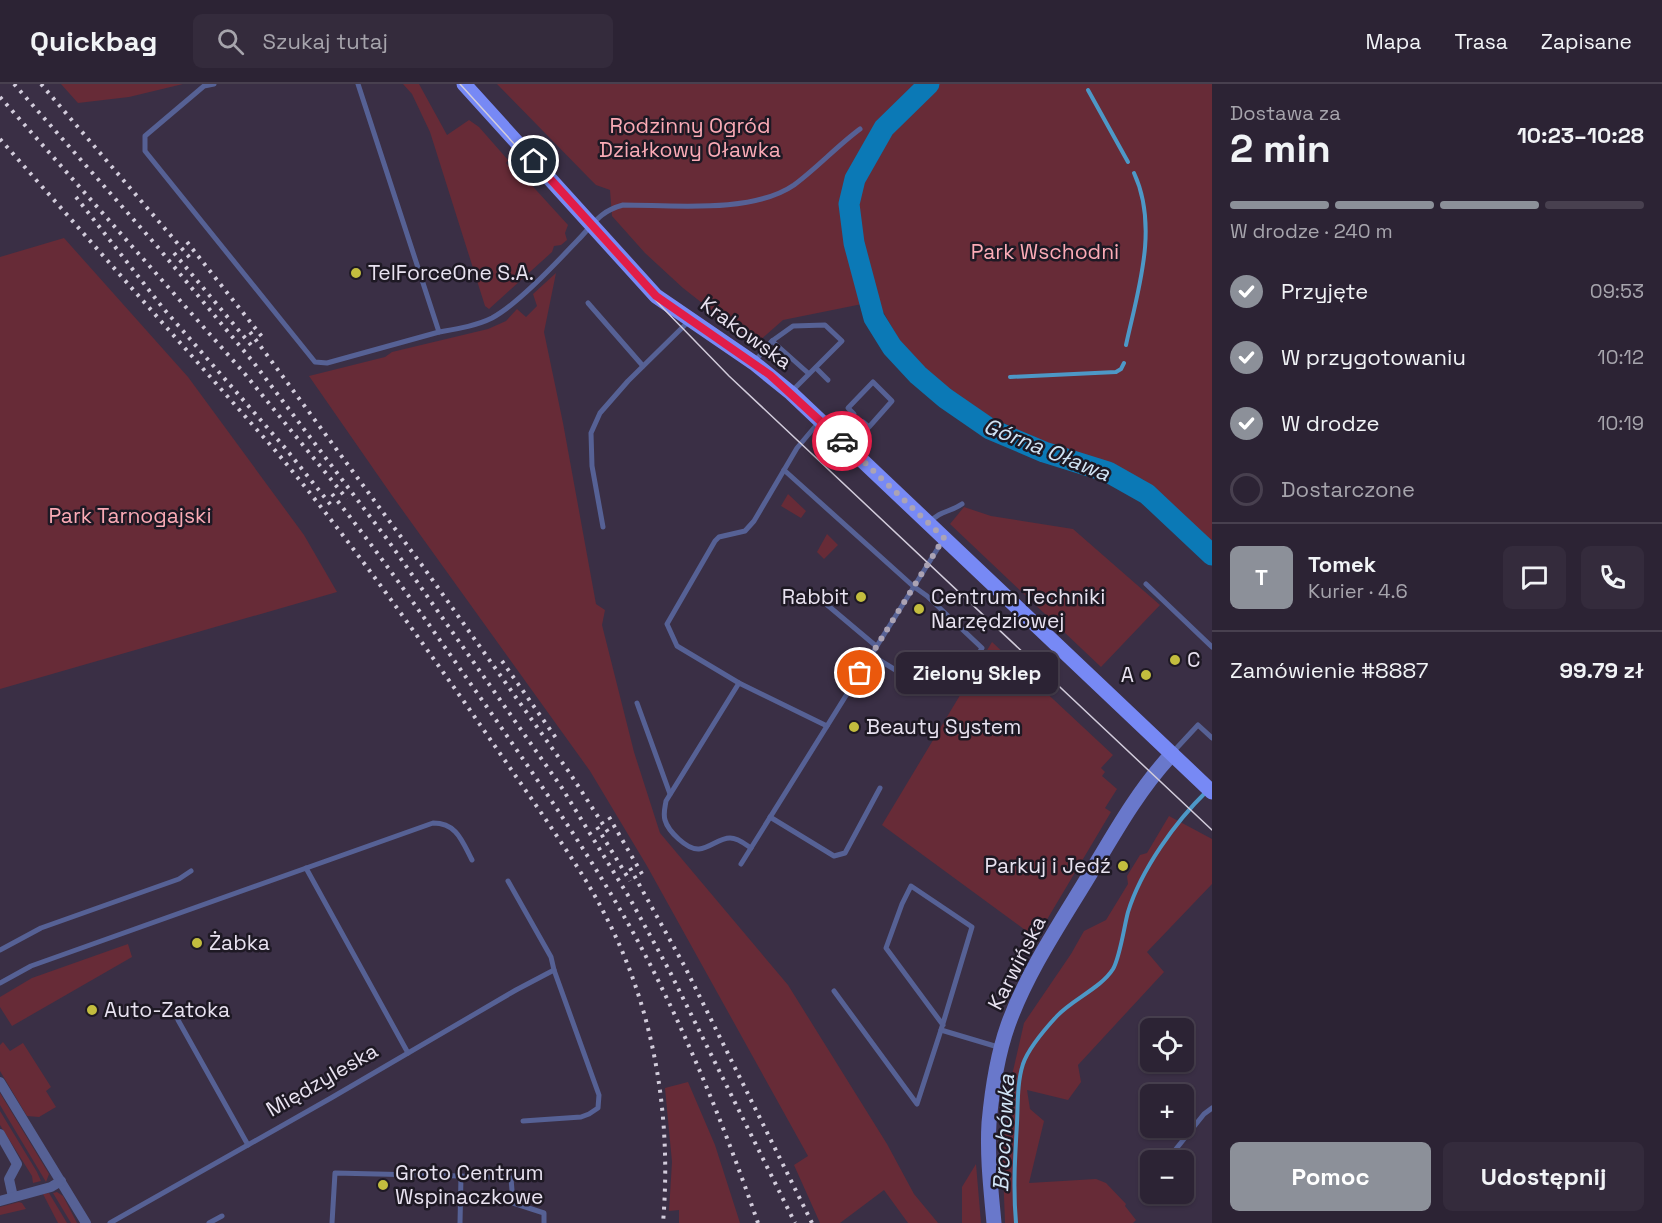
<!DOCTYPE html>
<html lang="pl">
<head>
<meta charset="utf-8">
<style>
  :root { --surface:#2c2334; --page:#342b3c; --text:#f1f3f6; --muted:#a6a4ac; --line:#48404f; --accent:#8c9099 }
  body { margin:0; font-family:"Space Grotesk",sans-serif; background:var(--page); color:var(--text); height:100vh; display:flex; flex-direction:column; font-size:22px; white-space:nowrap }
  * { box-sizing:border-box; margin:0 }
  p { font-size:20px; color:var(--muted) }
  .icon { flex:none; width:33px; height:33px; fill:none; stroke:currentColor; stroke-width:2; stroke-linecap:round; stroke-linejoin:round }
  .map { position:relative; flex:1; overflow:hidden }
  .details { display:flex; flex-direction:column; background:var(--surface); width:450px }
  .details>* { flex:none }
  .buttons { position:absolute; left:1140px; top:934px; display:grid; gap:12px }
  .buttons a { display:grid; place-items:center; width:54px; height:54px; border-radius:9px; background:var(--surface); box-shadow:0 2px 4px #0004,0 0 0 2px var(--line); font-size:30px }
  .pin { position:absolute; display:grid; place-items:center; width:51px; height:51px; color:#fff; margin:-26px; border:3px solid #fff; border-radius:50%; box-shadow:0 2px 6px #0007 }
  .courier { position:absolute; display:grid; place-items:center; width:60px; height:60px; margin:-30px; border:4px solid #e11d48; border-radius:50%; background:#fff; color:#222; box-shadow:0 2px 8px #0007 }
  .bubble { position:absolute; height:42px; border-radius:9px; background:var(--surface); box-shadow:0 2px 4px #0004,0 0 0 2px var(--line); font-size:20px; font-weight:700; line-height:42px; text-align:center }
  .headline em { font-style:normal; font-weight:700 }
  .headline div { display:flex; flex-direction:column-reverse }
  .headline { display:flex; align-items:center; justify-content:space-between; height:102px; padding:0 18px }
  h1 { font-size:39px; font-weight:700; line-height:45px }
  .bar { display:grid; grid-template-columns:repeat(4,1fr); gap:9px 6px; align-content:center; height:72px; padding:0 18px }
  .bar i { height:8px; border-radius:4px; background:var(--line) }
  .bar .current { background:var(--accent) }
  .bar p { grid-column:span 4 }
  .line { display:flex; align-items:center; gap:15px; padding:0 18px; border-top:2px solid var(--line) }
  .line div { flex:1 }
  .round { display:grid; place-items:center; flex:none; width:63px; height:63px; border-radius:9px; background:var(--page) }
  ol { padding:0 18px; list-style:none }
  li { display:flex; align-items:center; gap:18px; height:66px }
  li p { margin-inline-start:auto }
  li .icon { padding:6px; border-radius:50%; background:var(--accent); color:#fff; stroke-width:4 }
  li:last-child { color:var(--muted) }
  li i { width:33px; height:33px; border:3px solid var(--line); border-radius:50% }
  .button { display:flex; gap:12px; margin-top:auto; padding:12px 18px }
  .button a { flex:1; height:69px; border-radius:9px; background:var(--accent); color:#fff; font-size:24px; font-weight:700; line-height:69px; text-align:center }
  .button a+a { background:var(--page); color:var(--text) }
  header { display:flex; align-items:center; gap:36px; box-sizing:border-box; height:84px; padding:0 30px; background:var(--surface); border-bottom:2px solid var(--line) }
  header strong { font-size:28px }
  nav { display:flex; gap:33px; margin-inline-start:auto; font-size:21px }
  .search { width:420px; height:54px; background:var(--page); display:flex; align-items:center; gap:15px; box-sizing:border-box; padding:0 21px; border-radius:9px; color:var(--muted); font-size:22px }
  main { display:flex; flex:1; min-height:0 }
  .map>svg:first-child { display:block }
  .green { fill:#672b37 }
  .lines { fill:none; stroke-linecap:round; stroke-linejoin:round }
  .stream { stroke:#4d98c7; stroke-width:4 }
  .river { stroke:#0b79b6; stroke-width:21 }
  .lane { stroke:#566195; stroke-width:5 }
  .street { stroke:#566195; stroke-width:10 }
  .secondary { stroke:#6978cb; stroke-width:15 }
  .primary { stroke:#7789f5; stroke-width:15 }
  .tram { stroke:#d2ccdb; stroke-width:1.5 }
  .rail { stroke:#d2ccdb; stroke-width:4; stroke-dasharray:3 6; stroke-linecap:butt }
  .done { stroke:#aba3b4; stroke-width:6; stroke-dasharray:0 10.8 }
  .route { stroke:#e11d48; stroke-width:8 }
  .poi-dot { fill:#c3bd3e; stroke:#1e1924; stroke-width:2 }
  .labels { text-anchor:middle; stroke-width:5; stroke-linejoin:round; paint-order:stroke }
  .park-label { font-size:21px; fill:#fbabb6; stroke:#1e1924 }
  .poi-label { font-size:21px; fill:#e8e2f0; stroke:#1e1924; text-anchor:start }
  .street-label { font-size:21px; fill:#e8e2f0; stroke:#1e1924 }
  .water-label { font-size:22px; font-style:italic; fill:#d1e5f6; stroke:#1e1924 }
</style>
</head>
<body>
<header>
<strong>Quickbag</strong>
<div class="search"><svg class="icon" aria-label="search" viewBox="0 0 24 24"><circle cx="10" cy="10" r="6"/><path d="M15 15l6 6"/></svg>Szukaj tutaj</div>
<nav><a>Mapa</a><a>Trasa</a><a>Zapisane</a></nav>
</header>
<main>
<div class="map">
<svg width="1212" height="1139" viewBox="0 0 1212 1139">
  <rect width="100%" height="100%" fill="#3a2f45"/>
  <g class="green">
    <path d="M61 0H183L129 13 78 19Z"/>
    <path d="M403 0H419L447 51 469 36 479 43 508 76 506 79 512 86 516 84 568 141 565 149 567 156 561 161 554 162 552 168 489 225 485 222 430 48 412 10Z"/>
    <path d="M497 0H1212V459L1144 396 1096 376 1059 365 982 329 937 297 909 273 877 217 783 236 758 258 725 237 683 204 645 169 612 132 610 106 596 101 588 93Z"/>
    <path d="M64 154 188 293 304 451 337 508 0 605V173Z"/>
    <path d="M556 189 544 248 563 339 596 520 605 526 602 541 634 668 660 749 788 901 887 1060 914 1110 938 1139H908L884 1106 840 1139H820L794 1081 808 1072 647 782 590 687 393 413 309 292 385 273 392 268 488 245 506 237 517 225 526 233 537 222 533 210Z"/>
    <path d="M788 410 806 427 801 434 781 422Z"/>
    <path d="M964 423 991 432 1073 445 1160 521 1101 583 950 440Z"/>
    <path d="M827 450 838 461 824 475 817 468Z"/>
    <path d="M992 558 1113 671 1101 684 1105 688 1102 692 1117 705 1105 724 1111 728 1036 854 882 741Z"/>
    <path d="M1169 732 1212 755V800L1147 868 1164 888 1078 981 1081 998 1068 1016 1027 1006 1030 1025 1044 1037 1029 1099 1096 1095 1106 1099 1126 1120 1125 1122 1136 1136 1133 1139H1005L1002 1059 1006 1045 1013 987 1024 939 1071 870 1084 847 1106 836 1128 800 1127 792 1140 771 1147 769Z"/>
    <path d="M128 860 132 873 12 942 0 923V913L32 894Z"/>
    <path d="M3 958 10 967 23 959 51 1003 46 1007 56 1023 39 1033 27 1032 0 987V961Z"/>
    <path d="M688 998 715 1061 740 1139H679V1126L669 1127 672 1078 665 1004Z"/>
    <path d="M0 1009 49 1090 46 1098 0 1021Z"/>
    <path d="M0 1027 37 1088 41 1097 33 1099 32 1092 0 1041Z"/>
    <path d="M976 1080 981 1139H962V1103Z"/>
    <path d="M57 1108 63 1112 77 1139H71L53 1109Z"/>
    <path d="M49 1109 67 1139H58L43 1110Z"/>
    <path d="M19 1118 22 1119 26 1125 0 1131V1123Z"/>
  </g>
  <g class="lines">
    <g class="stream">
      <path d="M1088 6 1128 78"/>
      <path d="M1126 261C1138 206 1159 143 1134 89"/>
      <path d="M1010 293 1116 288 1121 285 1124 279"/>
      <path d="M1016 1139C1013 1105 1015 1073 1017 1039 1018 1019 1017 999 1023 980 1029 963 1045 945 1057 932 1073 915 1101 904 1113 885 1120 873 1124 843 1128 828 1141 786 1175 738 1207 707"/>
    </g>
    <path class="river" d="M929 0 884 44 855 95 849 120 854 159 874 234 892 263 918 291 945 314 990 345 1044 368 1108 388 1147 410 1212 471"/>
    <g class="lane">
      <path d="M214 0 204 2 145 52V67L315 278 327 279 439 248C456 245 476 242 492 234 518 220 556 179 577 157 594 140 598 128 623 121 672 121 752 130 794 101 817 84 837 62 860 45"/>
      <path d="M358 0 439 248"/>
      <path d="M588 219 643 282"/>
      <path d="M755 277 772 257"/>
      <path d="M816 284 828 296"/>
      <path d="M792 307 842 257 825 241 793 242 772 257 808 289"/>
      <path d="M819 338 797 364 754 437 745 447 719 453 715 457 667 540 677 562 739 599 827 642"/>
      <path d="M835 348 854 330 848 324 873 298 892 317 869 343 863 338 845 358"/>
      <path d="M784 386 913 502 927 512 982 564 967 590 948 585 937 604H925L871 571"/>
      <path d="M930 438C941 426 949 429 962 420"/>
      <path d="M603 443 592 382 591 349 600 329 628 297 690 236"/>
      <path d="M1146 500 1212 563"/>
      <path d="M813 509 876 562"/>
      <path d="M739 599 666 717C665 724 663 729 665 736 668 747 687 766 699 765 710 764 719 754 730 754 738 754 745 760 751 764"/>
      <path d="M637 619 670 710"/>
      <path d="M1173 668 1198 641 1212 654"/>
      <path d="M770 733 834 772 845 769 880 704"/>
      <path d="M741 780 943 456"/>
      <path d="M306 784 408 969"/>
      <path d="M508 797 551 873 554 886 599 1011 598 1024 589 1030 581 1033 523 1037"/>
      <path d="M0 866 41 844 179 795 191 787"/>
      <path d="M0 899 31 882 433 739C457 739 462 757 472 776"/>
      <path d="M834 907 917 1020 941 946"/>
      <path d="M178 936 248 1061"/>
      <path d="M943 941 886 864 902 820 911 802 972 843 941 946 998 963"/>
      <path d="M1168 1075 1204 1030 1212 1024"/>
      <path d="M110 1139 331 1014 516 906 554 886"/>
      <path d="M209 1139 222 1132"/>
      <path d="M332 1139 335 1089 461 1092"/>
      <path d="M460 1139 461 1092 511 1094 513 1119 544 1129V1139"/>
    </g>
    <g class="street">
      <path d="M0 998 86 1139"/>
      <path d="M0 1050 17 1080 9 1095 13 1113"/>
      <path d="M0 1117 51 1103 61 1097"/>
    </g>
    <path class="secondary" d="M994 1139C991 1106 987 1072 989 1039 992 1006 997 972 1008 941 1027 888 1061 838 1090 790 1115 748 1139 705 1172 670"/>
    <path class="primary" d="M464 0 656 212 754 279 791 309 1212 708"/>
    <path class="tram" d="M460 0 661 222 729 292 1212 746"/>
    <g class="rail">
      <path d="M14 0 156 161 254 279 387 455 562 704 629 813 669 886 795 1139"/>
      <path d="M41 0 190 174"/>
      <path d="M0 13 245 290 347 415"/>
      <path d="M0 55 274 365C342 446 404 533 465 619 490 655 515 691 540 727 562 760 585 792 603 827 654 923 672 1031 663 1139"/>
      <path d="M76 113 163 224 286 365 334 425"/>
      <path d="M187 158 263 254"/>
      <path d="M174 169 251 261"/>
      <path d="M250 248 424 484 569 688 608 748"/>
      <path d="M332 410C387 479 436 551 487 623 541 701 596 779 641 863 688 952 725 1044 758 1139"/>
      <path d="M502 577 556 654"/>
      <path d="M609 733 642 790"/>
      <path d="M597 743 630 797"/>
      <path d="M630 784 685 883 812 1139"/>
    </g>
  </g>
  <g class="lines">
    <path class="done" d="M842 357 944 454 860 589"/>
    <path class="route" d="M534 77 656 212 770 291 842 357"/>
  </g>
  <g class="poi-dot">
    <circle cx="356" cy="189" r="6"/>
    <circle cx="861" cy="513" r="6"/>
    <circle cx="919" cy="525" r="6"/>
    <circle cx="1175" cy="576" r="6"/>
    <circle cx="1146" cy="591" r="6"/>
    <circle cx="854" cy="643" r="6"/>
    <circle cx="1123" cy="782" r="6"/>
    <circle cx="197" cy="859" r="6"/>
    <circle cx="92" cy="926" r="6"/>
    <circle cx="383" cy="1101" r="6"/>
  </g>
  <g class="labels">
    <g class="park-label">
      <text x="690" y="49">Rodzinny Ogród<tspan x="690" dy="24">Działkowy Oławka</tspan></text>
      <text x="1045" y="175">Park Wschodni</text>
      <text x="130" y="439">Park Tarnogajski</text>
    </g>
    <g class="poi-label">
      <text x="368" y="196">TelForceOne S.A.</text>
      <text x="849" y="520" text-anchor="end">Rabbit</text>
      <text x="931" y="520">Centrum Techniki<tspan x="931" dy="24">Narzędziowej</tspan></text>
      <text x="1187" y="583">C</text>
      <text x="1134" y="598" text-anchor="end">A</text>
      <text x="866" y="650">Beauty System</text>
      <text x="1111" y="789" text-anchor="end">Parkuj i Jedź</text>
      <text x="209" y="866">Żabka</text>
      <text x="104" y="933">Auto-Zatoka</text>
      <text x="395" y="1096">Groto Centrum<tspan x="395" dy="24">Wspinaczkowe</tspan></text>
    </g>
    <g class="street-label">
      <text transform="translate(746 249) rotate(36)" y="7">Krakowska</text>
      <text transform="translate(1017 879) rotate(-63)" y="7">Karwińska</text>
      <text transform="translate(322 996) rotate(-30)" y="7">Międzyleska</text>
    </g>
    <g class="water-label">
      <text transform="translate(1047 365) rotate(22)" y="8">Górna Oława</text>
      <text transform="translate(1003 1049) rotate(-87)" y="8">Brochówka</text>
    </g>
  </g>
</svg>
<div class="buttons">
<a><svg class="icon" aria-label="locate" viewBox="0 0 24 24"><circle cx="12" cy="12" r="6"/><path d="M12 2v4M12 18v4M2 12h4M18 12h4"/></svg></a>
<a>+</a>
<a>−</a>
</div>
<div class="pin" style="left:860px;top:589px;background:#ea580c"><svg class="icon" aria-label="bag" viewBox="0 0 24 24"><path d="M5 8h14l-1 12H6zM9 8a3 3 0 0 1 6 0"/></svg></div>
<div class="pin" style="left:534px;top:77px;background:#1f2937"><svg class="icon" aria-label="home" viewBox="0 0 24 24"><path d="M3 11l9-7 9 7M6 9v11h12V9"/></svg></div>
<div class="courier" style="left:842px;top:357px"><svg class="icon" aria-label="car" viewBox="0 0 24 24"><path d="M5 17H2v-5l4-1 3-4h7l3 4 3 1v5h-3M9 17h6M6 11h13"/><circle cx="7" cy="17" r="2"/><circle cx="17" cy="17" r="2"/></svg></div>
<div class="bubble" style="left:896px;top:568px;width:162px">Zielony Sklep</div>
</div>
<section class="details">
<div class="headline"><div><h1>2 min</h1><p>Dostawa za</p></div><em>10:23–10:28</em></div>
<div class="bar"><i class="current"></i><i class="current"></i><i class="current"></i><i></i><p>W drodze · 240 m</p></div>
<ol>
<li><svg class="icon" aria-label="check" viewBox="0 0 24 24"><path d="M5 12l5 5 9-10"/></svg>Przyjęte<p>09:53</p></li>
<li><svg class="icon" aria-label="check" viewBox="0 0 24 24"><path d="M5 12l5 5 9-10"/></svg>W przygotowaniu<p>10:12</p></li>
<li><svg class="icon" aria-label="check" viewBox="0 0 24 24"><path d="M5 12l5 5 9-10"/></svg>W drodze<p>10:19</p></li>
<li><i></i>Dostarczone</li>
</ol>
<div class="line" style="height:108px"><b class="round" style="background:var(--accent);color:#fff">T</b><div><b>Tomek</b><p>Kurier · 4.6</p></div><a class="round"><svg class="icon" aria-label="chat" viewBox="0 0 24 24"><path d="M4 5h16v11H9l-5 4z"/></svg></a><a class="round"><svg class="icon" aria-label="phone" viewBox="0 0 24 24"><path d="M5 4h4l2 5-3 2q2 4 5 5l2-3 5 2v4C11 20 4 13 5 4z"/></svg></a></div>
<div class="line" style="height:78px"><div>Zamówienie #8887</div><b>99.79 zł</b></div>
<div class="button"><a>Pomoc</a><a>Udostępnij</a></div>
</section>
</main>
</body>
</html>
